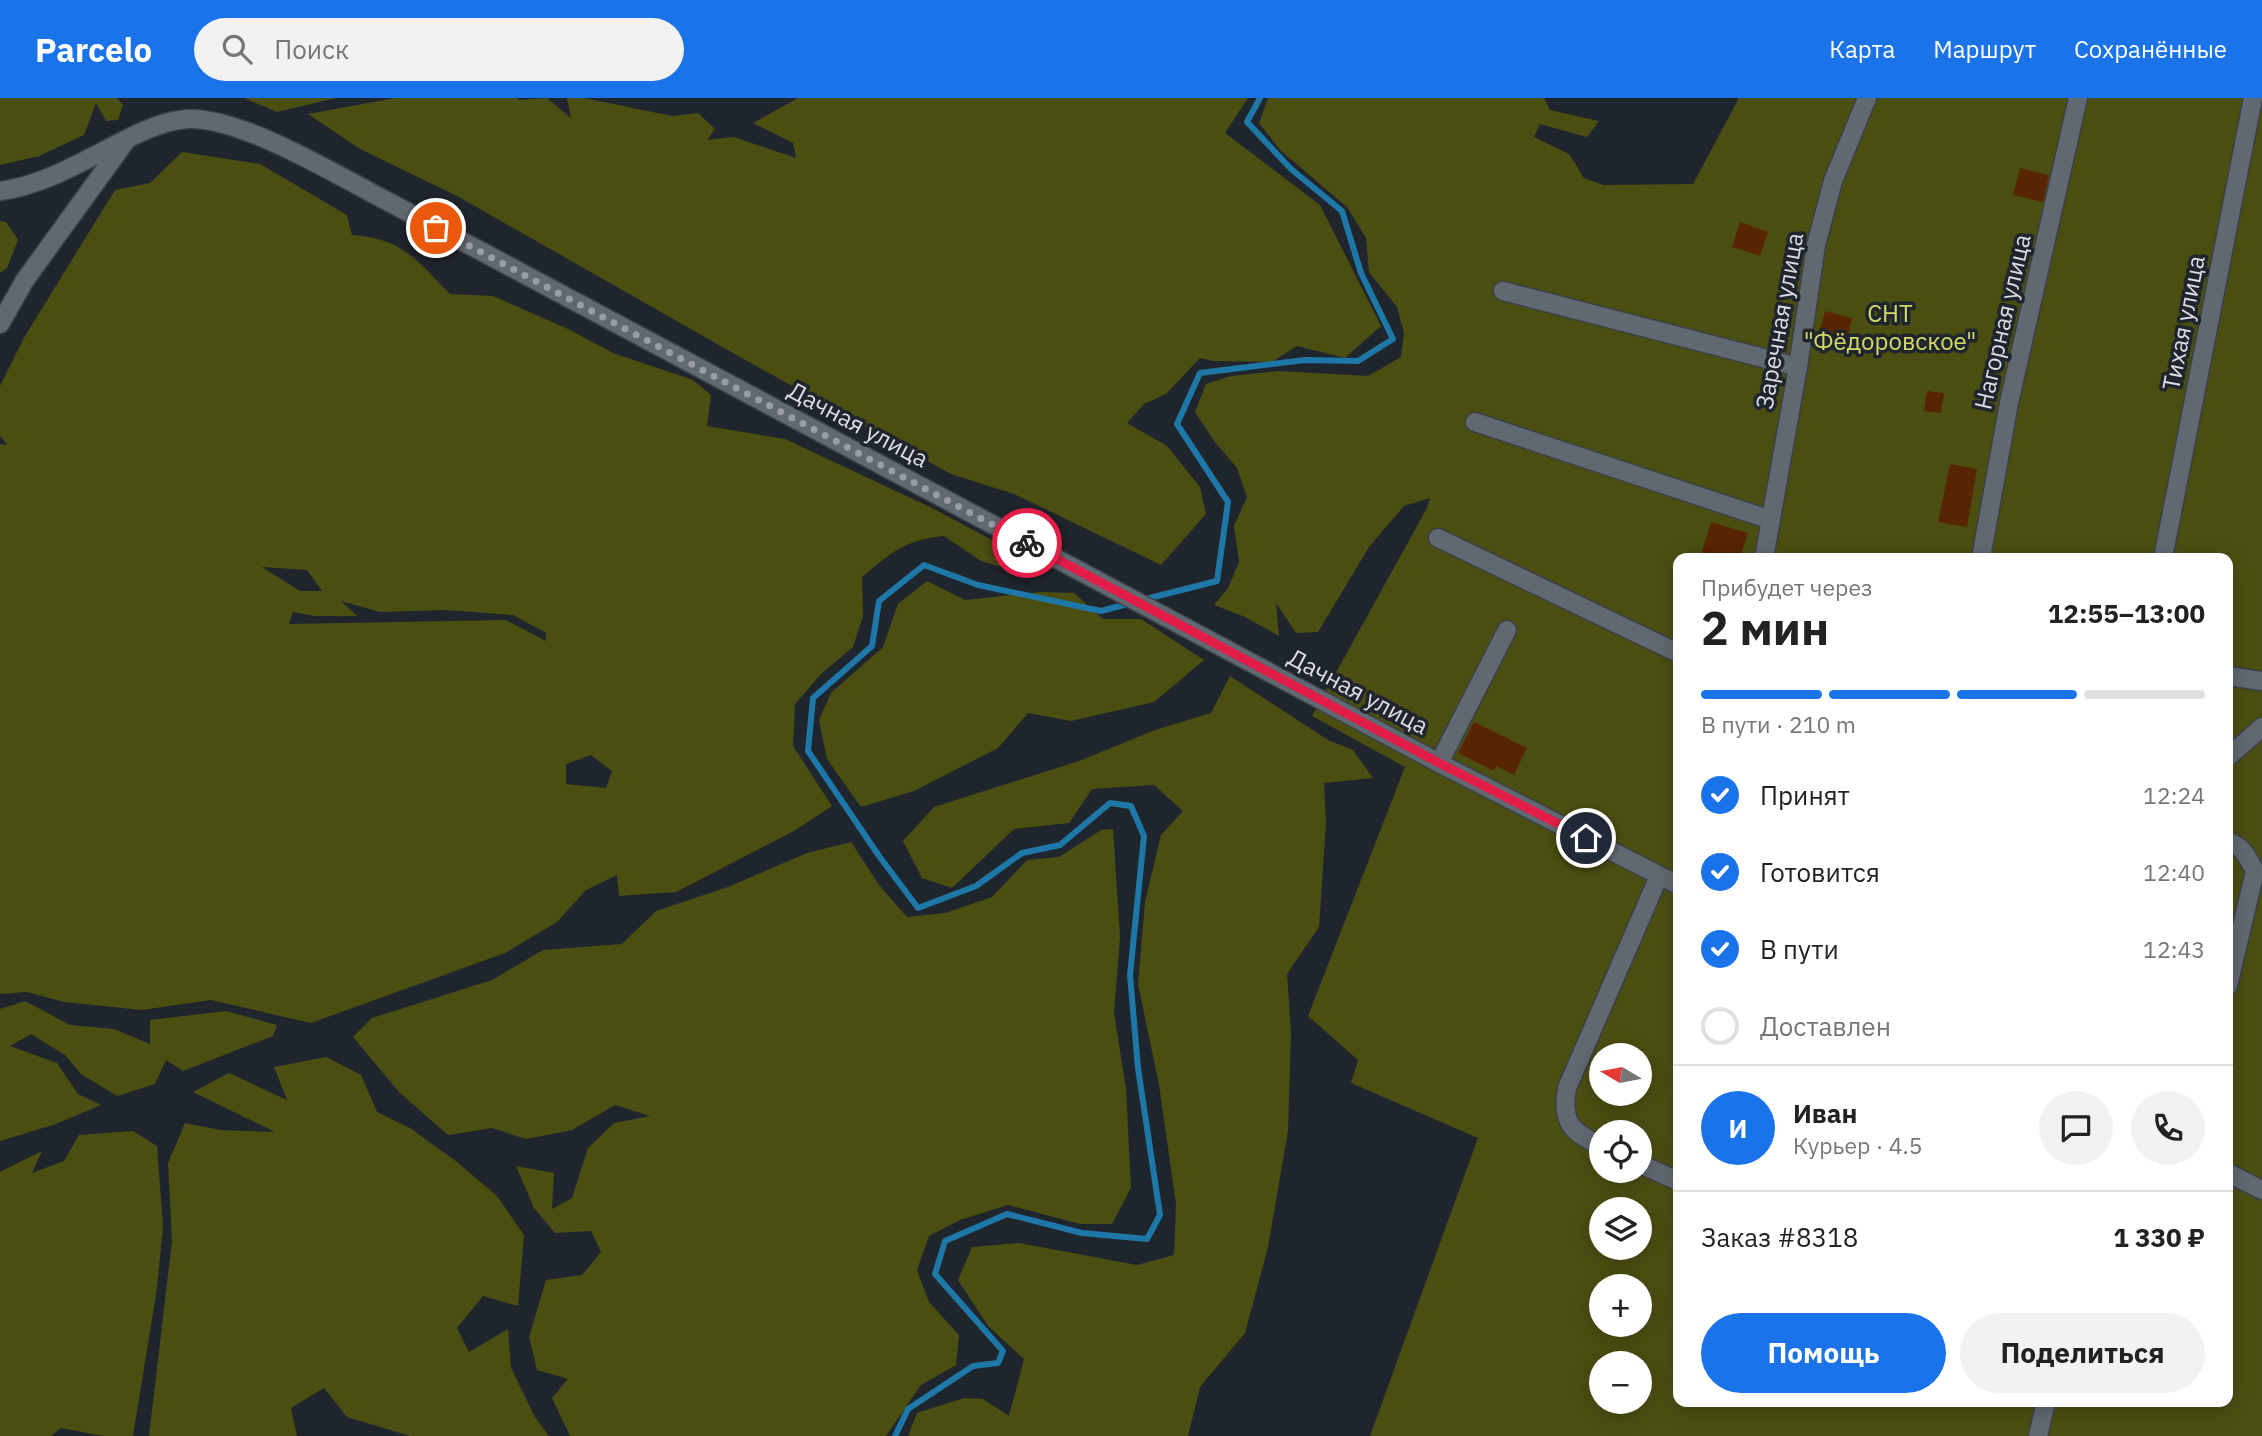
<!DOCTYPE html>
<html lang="ru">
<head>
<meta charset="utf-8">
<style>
  :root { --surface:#fff; --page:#f2f2f2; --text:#222; --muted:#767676; --line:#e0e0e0; --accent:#1a73e8 }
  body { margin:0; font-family:"IBM Plex Sans",sans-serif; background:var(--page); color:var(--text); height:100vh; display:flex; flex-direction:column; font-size:26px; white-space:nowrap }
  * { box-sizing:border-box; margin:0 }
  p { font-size:23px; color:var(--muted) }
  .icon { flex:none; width:38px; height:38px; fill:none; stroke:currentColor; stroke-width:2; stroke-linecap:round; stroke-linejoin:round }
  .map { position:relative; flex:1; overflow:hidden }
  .sheet { position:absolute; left:1673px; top:455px; width:560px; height:854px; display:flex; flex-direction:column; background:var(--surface); border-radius:14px; box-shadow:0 4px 18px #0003 }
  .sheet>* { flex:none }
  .needle { width:46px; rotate:280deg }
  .buttons { position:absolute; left:1589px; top:945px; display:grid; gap:14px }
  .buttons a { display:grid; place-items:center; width:63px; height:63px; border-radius:50%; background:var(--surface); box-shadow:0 4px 18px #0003; font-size:35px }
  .pin { position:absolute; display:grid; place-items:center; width:60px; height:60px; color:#fff; margin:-30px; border:4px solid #fff; border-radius:50%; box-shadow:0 2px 7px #0007 }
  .courier { position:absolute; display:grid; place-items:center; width:70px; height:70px; margin:-35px; border:5px solid #e11d48; border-radius:50%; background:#fff; color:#222; box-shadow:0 2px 9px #0007 }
  .summary em { font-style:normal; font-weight:700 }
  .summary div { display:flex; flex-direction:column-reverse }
  .summary { display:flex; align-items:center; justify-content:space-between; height:119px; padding:0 28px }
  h1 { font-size:46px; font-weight:700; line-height:52px }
  .bar { display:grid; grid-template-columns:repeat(4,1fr); gap:10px 7px; align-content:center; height:84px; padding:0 28px }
  .bar i { height:9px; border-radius:5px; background:var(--line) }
  .bar .current { background:var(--accent) }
  .bar p { grid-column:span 4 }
  .line { display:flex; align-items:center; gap:18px; padding:0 28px; border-top:2px solid var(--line) }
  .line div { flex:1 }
  .round { display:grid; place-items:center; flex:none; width:74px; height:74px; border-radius:37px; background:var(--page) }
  ol { padding:0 28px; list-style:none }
  li { display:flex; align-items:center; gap:21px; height:77px }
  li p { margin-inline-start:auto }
  li .icon { padding:7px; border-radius:50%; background:var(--accent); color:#fff; stroke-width:4 }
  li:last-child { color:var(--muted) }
  li i { width:38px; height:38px; border:4px solid var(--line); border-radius:50% }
  .primary-button { display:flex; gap:14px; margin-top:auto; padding:14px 28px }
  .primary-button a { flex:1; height:80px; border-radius:42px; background:var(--accent); color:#fff; font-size:28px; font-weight:700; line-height:80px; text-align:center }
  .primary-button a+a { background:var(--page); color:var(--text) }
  header { display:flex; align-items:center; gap:42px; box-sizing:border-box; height:98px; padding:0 35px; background:var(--accent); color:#fff }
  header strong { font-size:33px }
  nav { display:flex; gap:38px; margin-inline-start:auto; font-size:24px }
  .search { width:490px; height:63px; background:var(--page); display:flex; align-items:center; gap:18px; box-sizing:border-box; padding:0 24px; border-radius:38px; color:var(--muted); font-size:26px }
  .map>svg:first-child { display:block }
  .green { fill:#4b4e11; fill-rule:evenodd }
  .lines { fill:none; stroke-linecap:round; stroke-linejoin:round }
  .stream { stroke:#1e78a7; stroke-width:6 }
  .building { fill:#572501 }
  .minor-casing { stroke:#3b4046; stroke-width:21 }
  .minor { stroke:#606871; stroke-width:18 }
  .done { stroke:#989da3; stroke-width:7; stroke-dasharray:0 12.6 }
  .route { stroke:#e11d48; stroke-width:9 }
  .labels { text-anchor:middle; stroke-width:7; stroke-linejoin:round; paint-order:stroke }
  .park-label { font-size:24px; fill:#d3db68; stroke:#1f252d }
  .street-label { font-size:24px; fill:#d9dee3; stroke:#1f252d }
</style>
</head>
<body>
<header>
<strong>Parcelo</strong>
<div class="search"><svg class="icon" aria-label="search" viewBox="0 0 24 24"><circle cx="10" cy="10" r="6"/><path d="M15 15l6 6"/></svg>Поиск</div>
<nav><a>Карта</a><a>Маршрут</a><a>Сохранённые</a></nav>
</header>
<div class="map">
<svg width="2262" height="1338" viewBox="0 0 2262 1338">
  <rect width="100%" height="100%" fill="#1f252d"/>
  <g class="green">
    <path d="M0 0H117L123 7 118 22 106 23 96 5 84 37 39 58 0 67Z"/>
    <path d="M244 0H336L277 14Z"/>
    <path d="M395 0H518L519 2 547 0 571 20 567 0H584L672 18 698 15 715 31 707 42 734 39 796 60 793 45 753 25 798 0H1248L1225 35 1320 107 1381 228 1345 260 1297 248 1272 264 1213 263 1200 260 1166 296 1144 306 1127 325 1167 348 1200 389 1206 416 1161 467 1014 396 951 376 740 259 457 98 360 51 308 16Z"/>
    <path d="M1268 0H1544L1550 12 1599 23 1587 39 1540 26 1534 39 1569 56 1584 80 1603 87 1693 86 1739 0H2262V1338H1370L1478 1040 1351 985 1358 962 1308 918 1405 669 1312 618 1427 410 1430 400 1404 408 1369 449 1318 534 1296 535 1276 505 1279 538 1245 519 1214 507 1228 490 1239 464 1234 428 1247 399 1237 370 1214 343 1195 314 1206 286 1231 278 1279 273 1368 278 1401 259 1404 235 1397 209 1369 174 1366 140 1347 109 1281 53 1259 25ZM1678 460H2228V1304H1678ZM1601 957H1640V996H1601ZM1601 1034H1640V1073H1601ZM1601 1111H1640V1150H1601ZM1601 1188H1640V1227H1601ZM1601 1265H1640V1304H1601Z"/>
    <path d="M182 54 260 66 347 117 352 137C404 141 415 161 450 196L493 198 568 231 613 255 693 282 711 297 707 328 785 341 932 410 1045 470 1031 478 981 463 944 438C904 442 891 455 862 479L863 518 853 549 821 576 795 606 793 648 832 708 794 733 676 794 619 798 617 777 586 792 557 824 505 855 311 925 211 902 142 912 64 904 27 894 0 896V346L7 347 0 337V288L25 238 115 92 150 85ZM262 469 307 472 322 493H300ZM341 503 380 514 445 512 513 517 546 535V543L506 522 289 526 293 514 315 518H357ZM591 657 612 673 606 690 566 686V666Z"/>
    <path d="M0 123 6 124 18 142 7 170 0 175Z"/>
    <path d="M927 483 965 502 1040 494 1074 495 1103 521H1141L1204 562 1154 604 1071 623 1028 615 998 650 914 693 861 709 827 661 819 622 831 595 883 549 898 506Z"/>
    <path d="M1230 578 1328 642 1353 652 1373 680 1324 685 1326 725 1319 829 1287 876 1291 935 1288 1033 1268 1149 1245 1235 1200 1289 1188 1338H908L917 1315 964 1300 983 1301 1009 1318 1024 1261 988 1228 958 1182 972 1149 1019 1145 1137 1167 1174 1157 1176 1106 1159 987 1138 886 1145 804 1161 737 1183 713 1154 687 1092 691 1069 725 1014 731 952 790 922 780 903 743 934 709 1079 663 1155 632 1211 615Z"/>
    <path d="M1113 731 1120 839 1114 915 1126 991 1131 1090 1112 1126H1080L1008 1107 960 1122 929 1138 917 1172 929 1204 959 1237 956 1267 921 1287 886 1338H570L552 1300 568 1281 537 1272 529 1239 546 1182 582 1177 601 1154 591 1133 555 1135 534 1110 516 1068 554 1075 552 1111 572 1100 588 1050 614 1025 650 1018 615 1007 572 1032 526 1041 492 1030 448 1037 399 994 353 939 372 920 492 882 543 852 622 846 656 813 728 789 807 755 851 744 879 787 907 819 945 815 992 799 1027 762 1059 759 1101 732Z"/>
    <path d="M25 903 70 927 114 931 150 946V922L226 913 277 927 273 938 183 973 166 962 155 986 117 998 81 976 65 957 31 936 10 948 57 965 78 996 101 1007 56 1026 0 1043V911Z"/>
    <path d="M326 959 361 977 377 1014 410 1030 457 1064 497 1098 524 1137 518 1208 483 1198 457 1230 469 1254 508 1231 511 1270 535 1319 549 1338H410L347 1319 324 1290 291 1310 297 1338H149L172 1143 168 1065 185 1025 220 1032 275 1034 193 994 229 975 287 1002 274 969Z"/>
    <path d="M133 1033 157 1048 163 1128 157 1190 133 1338H103L61 1330 51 1338H0V1074L42 1053 32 1075 64 1063 79 1037Z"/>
  </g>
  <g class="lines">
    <g class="stream">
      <path d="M1142 502 1217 483 1228 404 1177 326 1200 275 1305 262 1358 263 1393 241 1361 175 1342 113 1291 71 1247 24 1260 0"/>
      <path d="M895 1338 908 1311 973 1268 998 1265 1003 1253 935 1176 945 1143 1007 1116 1082 1135 1147 1141 1160 1117 1138 970 1130 877 1144 738 1131 708 1110 705 1060 747 1022 755 976 788 918 810 879 758 808 653 813 600 872 548 879 503 924 467 978 487 1101 513 1131 505"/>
    </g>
  </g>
  <g class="building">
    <path d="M2020 70 2049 77 2043 104 2013 97Z"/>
    <path d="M1740 124 1768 134 1760 158 1732 149Z"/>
    <path d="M1825 213 1852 220 1847 242 1819 235Z"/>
    <path d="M1927 293 1944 295 1941 315 1924 313Z"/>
    <path d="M1950 366 1977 371 1967 429 1938 424Z"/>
    <path d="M1711 424 1748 435 1740 460H1700Z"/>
    <path d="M1474 624 1527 650 1514 677 1496 668 1494 673 1458 655Z"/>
  </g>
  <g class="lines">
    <g class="minor-casing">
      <g id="minor">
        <path d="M0 93C46 87 86 61 127 41 146 31 166 23 187 21 241 18 338 78 387 103L1439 665 1678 787"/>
        <path d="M1503 193 1798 269"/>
        <path d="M0 226 25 182 125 44"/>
        <path d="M1475 324 1771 422"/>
        <path d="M1438 440 1678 555"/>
        <path d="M1764 460 1798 269 1816 147 1833 83 1867 0"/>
        <path d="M1981 460 2009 305 2078 0"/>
        <path d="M2163 460 2253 0"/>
        <path d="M2228 578 2262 583"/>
        <path d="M2228 659 2262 629"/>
        <path d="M1439 665 1507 532"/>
        <path d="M2228 744C2243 747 2248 761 2255 773L2228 888"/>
        <path d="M1601 1048C1571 1034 1561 1024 1567 990L1659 778"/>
        <path d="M1640 1066 1678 1083"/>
        <path d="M2228 1075 2262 1092"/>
        <path d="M2038 1338 2046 1304"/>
      </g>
    </g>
    <use href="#minor" class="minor"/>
  </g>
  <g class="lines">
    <path class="done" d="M436 130 1027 445"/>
    <path class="route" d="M1027 445 1439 665 1586 740"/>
  </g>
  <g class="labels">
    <g class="park-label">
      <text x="1890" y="224">СНТ<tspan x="1890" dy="28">"Фёдоровское"</tspan></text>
    </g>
    <g class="street-label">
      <text transform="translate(1780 223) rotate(-80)" y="8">Заречная улица</text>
      <text transform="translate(2003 224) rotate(-77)" y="8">Нагорная улица</text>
      <text transform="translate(2184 225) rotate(-79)" y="8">Тихая улица</text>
      <text transform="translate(858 327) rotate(28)" y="8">Дачная улица</text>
      <text transform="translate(1358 594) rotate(28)" y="8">Дачная улица</text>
    </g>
  </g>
</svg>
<div class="buttons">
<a><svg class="needle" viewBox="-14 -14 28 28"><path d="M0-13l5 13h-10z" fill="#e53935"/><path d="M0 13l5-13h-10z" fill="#767676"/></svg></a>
<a><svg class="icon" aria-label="locate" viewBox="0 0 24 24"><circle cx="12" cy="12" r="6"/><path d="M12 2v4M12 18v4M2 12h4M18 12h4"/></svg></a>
<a><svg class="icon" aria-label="layers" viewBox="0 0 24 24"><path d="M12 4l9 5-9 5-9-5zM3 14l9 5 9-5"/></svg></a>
<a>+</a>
<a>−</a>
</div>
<div class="pin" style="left:436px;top:130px;background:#ea580c"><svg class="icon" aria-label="bag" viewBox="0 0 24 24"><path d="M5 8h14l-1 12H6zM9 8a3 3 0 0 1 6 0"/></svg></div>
<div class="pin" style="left:1586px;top:740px;background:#1f2937"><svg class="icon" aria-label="home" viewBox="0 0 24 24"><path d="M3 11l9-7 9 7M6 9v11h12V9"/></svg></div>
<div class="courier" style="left:1027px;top:445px"><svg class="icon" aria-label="bike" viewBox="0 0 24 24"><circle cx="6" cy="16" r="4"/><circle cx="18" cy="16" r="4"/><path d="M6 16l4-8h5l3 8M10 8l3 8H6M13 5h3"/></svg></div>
<section class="sheet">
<div class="summary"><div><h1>2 мин</h1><p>Прибудет через</p></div><em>12:55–13:00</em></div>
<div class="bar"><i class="current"></i><i class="current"></i><i class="current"></i><i></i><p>В пути · 210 m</p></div>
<ol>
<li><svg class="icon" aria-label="check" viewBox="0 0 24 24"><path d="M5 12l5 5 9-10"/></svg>Принят<p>12:24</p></li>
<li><svg class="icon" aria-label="check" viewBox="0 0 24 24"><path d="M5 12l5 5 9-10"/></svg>Готовится<p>12:40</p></li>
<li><svg class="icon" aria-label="check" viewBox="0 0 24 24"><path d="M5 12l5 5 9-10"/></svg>В пути<p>12:43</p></li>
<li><i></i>Доставлен</li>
</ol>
<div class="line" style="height:126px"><b class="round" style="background:var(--accent);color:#fff">И</b><div><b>Иван</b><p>Курьер · 4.5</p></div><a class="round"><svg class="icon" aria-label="chat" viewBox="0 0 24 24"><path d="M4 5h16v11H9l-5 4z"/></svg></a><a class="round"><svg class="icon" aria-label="phone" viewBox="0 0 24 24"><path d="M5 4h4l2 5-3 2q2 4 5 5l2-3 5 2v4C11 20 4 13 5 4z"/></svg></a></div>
<div class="line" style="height:91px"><div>Заказ #8318</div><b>1 330 ₽</b></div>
<div class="primary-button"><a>Помощь</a><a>Поделиться</a></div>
</section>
</div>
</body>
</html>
